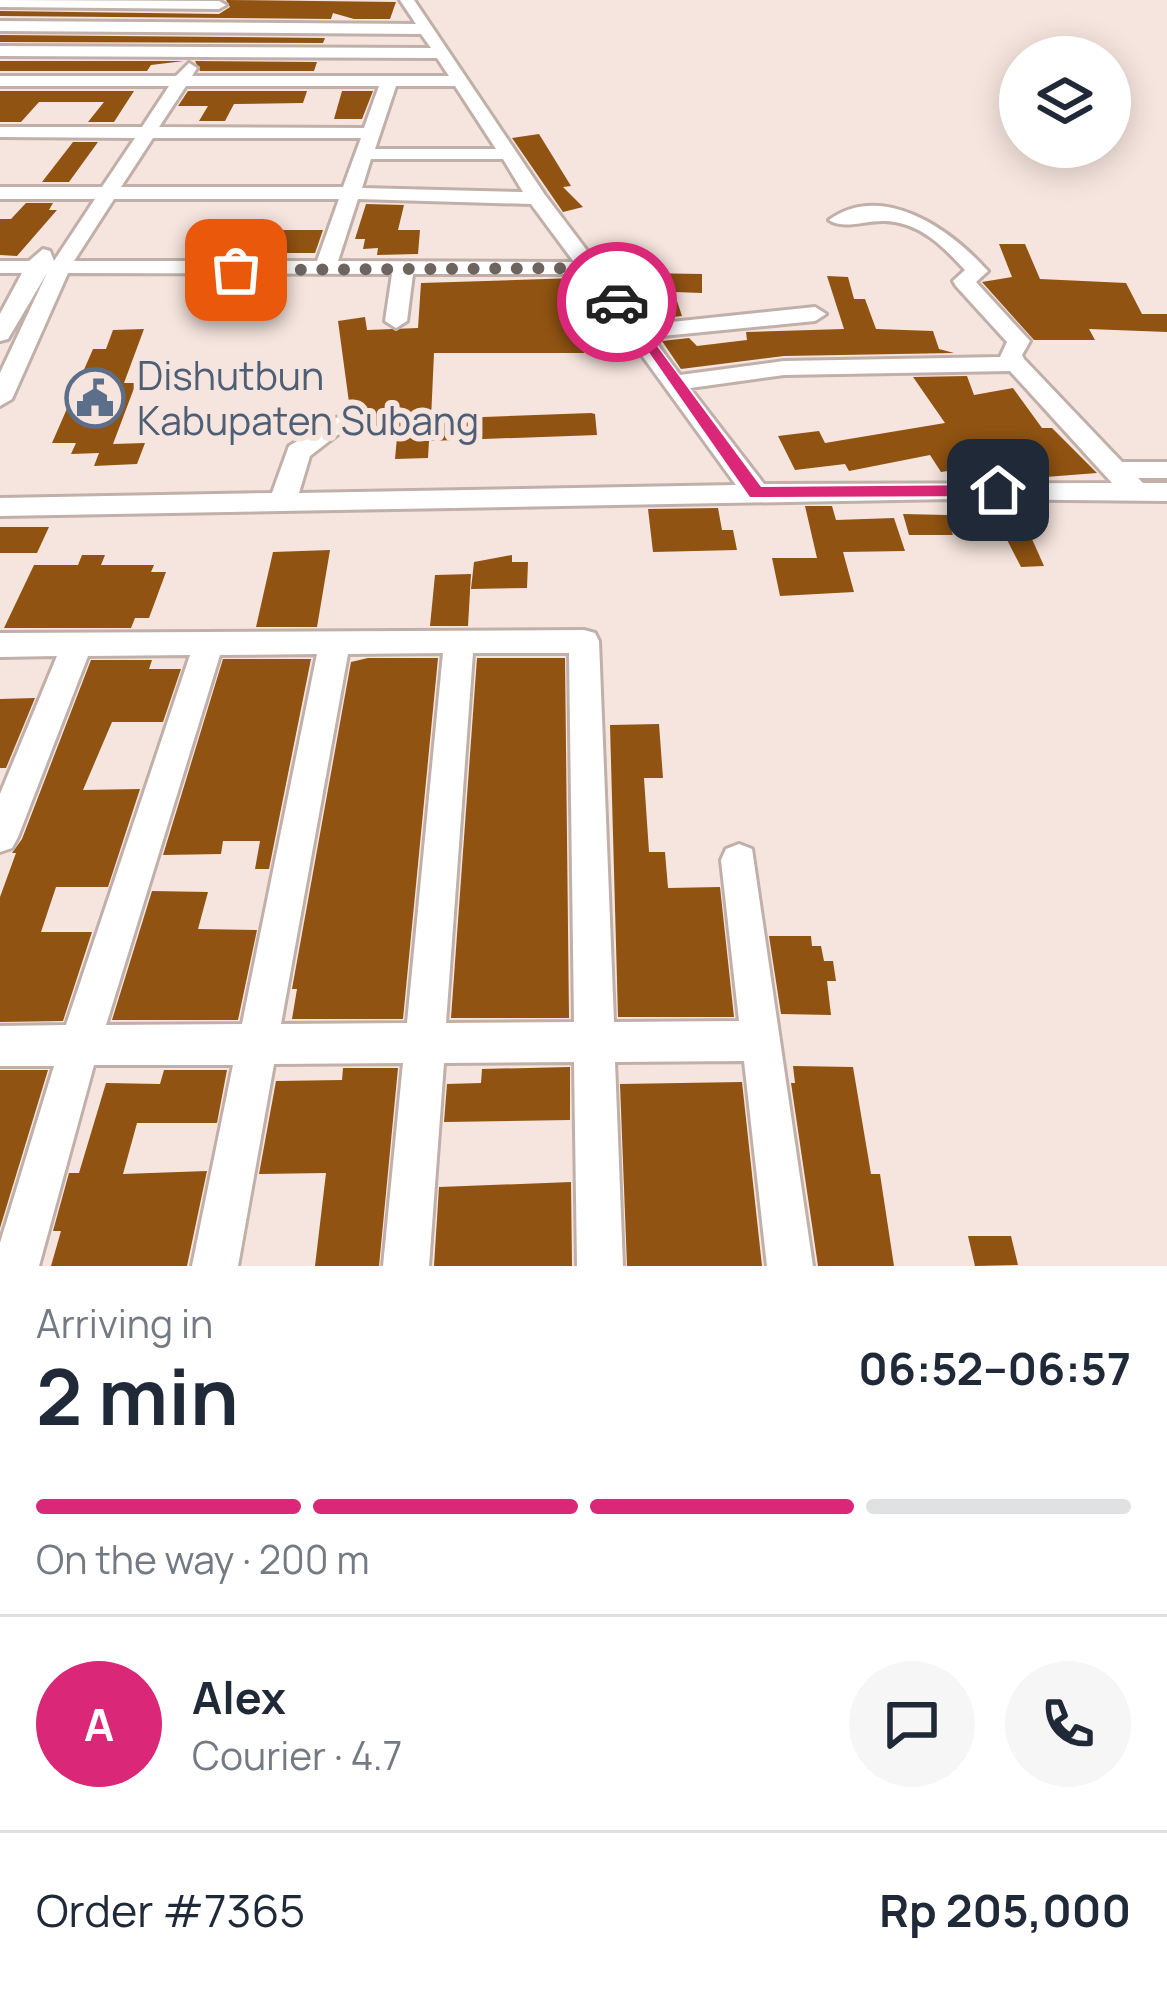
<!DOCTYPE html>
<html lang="en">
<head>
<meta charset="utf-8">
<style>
  :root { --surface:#fff; --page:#f6f6f7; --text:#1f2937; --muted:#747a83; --line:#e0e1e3; --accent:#db2777 }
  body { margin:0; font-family:Manrope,sans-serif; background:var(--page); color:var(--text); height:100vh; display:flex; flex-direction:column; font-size:45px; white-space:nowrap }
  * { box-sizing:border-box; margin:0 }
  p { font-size:39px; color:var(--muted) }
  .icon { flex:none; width:66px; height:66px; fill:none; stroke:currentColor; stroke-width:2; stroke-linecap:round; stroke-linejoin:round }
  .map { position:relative; height:1266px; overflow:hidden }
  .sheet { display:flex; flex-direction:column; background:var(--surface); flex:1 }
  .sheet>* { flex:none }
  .fabs { position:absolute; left:999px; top:36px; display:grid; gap:24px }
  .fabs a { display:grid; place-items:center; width:132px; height:132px; border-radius:50%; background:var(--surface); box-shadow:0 6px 30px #0003; font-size:60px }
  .pin { position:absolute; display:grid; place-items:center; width:102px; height:102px; color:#fff; margin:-51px; border-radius:24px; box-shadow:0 6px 18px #0006 }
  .courier { position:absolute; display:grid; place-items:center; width:120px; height:120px; margin:-60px; border:9px solid #db2777; border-radius:50%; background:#fff; color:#222; box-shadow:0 3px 15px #0007 }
  .headline em { font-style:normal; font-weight:700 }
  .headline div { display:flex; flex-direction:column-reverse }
  .headline { display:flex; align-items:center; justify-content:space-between; height:204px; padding:0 36px }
  h1 { font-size:78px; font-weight:700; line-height:90px }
  .bar { display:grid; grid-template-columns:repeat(4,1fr); gap:18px 12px; align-content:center; height:144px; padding:0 36px }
  .bar i { height:15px; border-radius:9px; background:var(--line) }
  .bar .current { background:var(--accent) }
  .bar p { grid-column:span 4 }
  .line { display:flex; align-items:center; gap:30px; padding:0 36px; border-top:3px solid var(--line) }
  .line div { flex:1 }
  .round { display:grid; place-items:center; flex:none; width:126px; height:126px; border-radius:63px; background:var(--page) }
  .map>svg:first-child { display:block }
  .building { fill:#905312 }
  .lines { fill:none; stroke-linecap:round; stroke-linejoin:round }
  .minor-casing { stroke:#c0b0a9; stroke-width:6 }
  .minor { fill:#fff; fill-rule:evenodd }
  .route { fill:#db2777 }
  .done { stroke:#6e645f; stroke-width:12; stroke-dasharray:0 21.6 }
  .labels { text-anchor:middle; stroke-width:12; stroke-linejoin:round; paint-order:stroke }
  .service-label { font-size:39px; fill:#4e5e75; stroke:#f6e5de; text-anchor:start }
</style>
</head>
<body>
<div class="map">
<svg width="1167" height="1266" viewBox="0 0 1167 1266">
  <rect width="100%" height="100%" fill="#f6e5de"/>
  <g class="building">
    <path d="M226 0 396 2 390 19H354L333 13 331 19 0 16V11L219 14 230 7Z"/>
    <path d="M0 35 325 38 323 43 0 42Z"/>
    <path d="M0 61H184L151 65 147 71H0Z"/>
    <path d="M195 61 317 62 314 71H200Z"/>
    <path d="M0 91H134L114 122H88L104 102H39L21 122H0Z"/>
    <path d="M188 91H307L303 103 234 104 225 121H199L208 106H178Z"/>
    <path d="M342 91H373L362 119H334Z"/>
    <path d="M539 134 571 186 563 187 583 207 563 212 512 138Z"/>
    <path d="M73 142H98L69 182H42Z"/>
    <path d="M26 203H53L49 210H57L17 256 0 255V219H11Z"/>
    <path d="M366 204 404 205 398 230H420L418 254 377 255 378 248 363 249 365 239H355Z"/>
    <path d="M278 230H323L315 253H270Z"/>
    <path d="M999 244H1025L1040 279 1126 283 1142 314H1167V332L1089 329 1095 340H1034L982 282 1012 277Z"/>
    <path d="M641 273 702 274V293L674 292 682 316 655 319Z"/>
    <path d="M827 276 848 277 854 299H865L876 329 933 331 939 349 954 353 784 356 681 369 662 341 689 338 697 346 747 340 746 332 844 329Z"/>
    <path d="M576 278 584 353H434L431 419 591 413 595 414 597 435 429 441 428 458 395 459 398 426 353 432 338 321 365 317 367 330 418 328 421 283Z"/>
    <path d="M144 329 124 383H136L113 444 145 443 137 464 94 466 99 453 71 454 76 443H52L93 349H106L113 330Z"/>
    <path d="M967 376 974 395 1013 388 1042 428H1052L1097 473 1020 479 1010 462 941 472 930 455 849 471 845 464 795 470 778 436 819 431 825 443 945 423 913 377Z"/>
    <path d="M805 506H832L836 520 894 518 905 551 843 552 854 592 780 596 772 558H817Z"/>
    <path d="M718 508 722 530H733L737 550 653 552 648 509Z"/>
    <path d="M903 514 947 515 953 535H909Z"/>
    <path d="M0 527H49L37 553H0Z"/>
    <path d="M1002 530H1028L1044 566 1021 567Z"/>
    <path d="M330 550 317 627H256L273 552Z"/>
    <path d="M82 555H105L101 565H154L151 572H166L149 618H135L131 628H4L34 565H78Z"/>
    <path d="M512 555V562H528L527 588 471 589 474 562Z"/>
    <path d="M471 574 468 626H430L435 575Z"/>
    <path d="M368 658H438L403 1019H292L297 989H292L351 662Z"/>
    <path d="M477 658H565L569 1018H451Z"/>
    <path d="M223 659H311L269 869H255L260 841H223L221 854 163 855Z"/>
    <path d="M91 660H152L149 669H181L163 722H112L83 790 140 789 108 887H56L41 932H92L63 1021 0 1022V897L16 853H12L22 839Z"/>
    <path d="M35 698 6 768H0V699Z"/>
    <path d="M659 724 663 778H644L649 852H665L668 888 720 887 734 1017H618L610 725Z"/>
    <path d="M152 891 208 892 198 929 257 930 238 1020H112Z"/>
    <path d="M769 936H811L812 946H821L824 961H833L836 981H827L831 1015 781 1014Z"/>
    <path d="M793 1066 853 1067 871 1174H880L894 1266H818L791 1083H795Z"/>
    <path d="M570 1067V1120L444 1122 447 1084 481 1083 482 1069Z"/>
    <path d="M343 1068H398L379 1266H315L326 1173 259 1174 276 1081 342 1080Z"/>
    <path d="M0 1070H48L0 1228Z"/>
    <path d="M164 1070H227L217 1123H137L123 1174 207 1171 187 1266H51L61 1231H53L69 1173H79L106 1083 160 1084Z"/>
    <path d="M742 1082 762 1266H627L620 1084Z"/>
    <path d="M571 1182 572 1266H434L439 1187Z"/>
    <path d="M968 1236H1011L1018 1265 975 1266Z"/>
  </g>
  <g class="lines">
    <g class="minor-casing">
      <g id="minor">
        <path d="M0 0 219 1 226 5 219 9 0 7Z"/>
        <path d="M400 0H414L545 195 643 325 815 307 826 314 815 321 652 337 680 375 784 361 1000 357 1007 342 956 286 953 281 965 270C943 246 919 222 885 221 866 220 844 230 829 220 882 182 948 228 984 267L988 271 976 282 1030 341 1022 355 1024 359 1122 462H1167V478H1138L1143 483H1167V501L952 499 0 516V498L272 493 289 446 338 417 350 425 310 456 299 493 736 485 583 274H413L407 321 396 328 385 321 392 274 68 273 12 399 0 406V373L47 273 8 339 0 341V314L22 273H0V261H29L43 249 50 251 54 261 95 199H0V187H102L135 138 0 137V127H142L169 86H0V76H176L189 63 197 68 192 76H449L437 58 0 56V46L431 48 421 34 0 31V21L416 24ZM186 86H379L364 128 159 127ZM396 86H455L496 149H375ZM153 138H361L343 187H121ZM371 159H503L523 192 362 188ZM114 199H339L317 261H74ZM358 199 531 204 574 262 338 261ZM1010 371 1112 483 764 484 690 388 784 375Z"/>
        <path d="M584 630 595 633 599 641 614 1022 739 1021 721 860 726 849 739 844 752 849 813 1266H767L744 1061 615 1062 623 1266H577L574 1062 444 1063 429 1266H383L403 1063 274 1064 238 1266H192L233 1065H94L39 1266H0V1243L54 1066H0V1026L66 1025 190 655 88 656 18 837 12 848 0 852V794L57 656 0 657V633ZM443 653 407 1023 281 1024 348 654ZM473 653H569L574 1022 446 1023ZM317 654 242 1024 106 1025 220 655Z"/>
      </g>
    </g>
    <use href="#minor" class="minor"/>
  </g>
  <path class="route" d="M612 299H622L761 487 998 485 1007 490 998 496 750 497Z"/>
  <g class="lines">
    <path class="done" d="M236 270 590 268 617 302"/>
  </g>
  <defs>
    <g id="civic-ring" transform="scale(3)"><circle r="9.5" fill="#f6e5de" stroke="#5c6f8a" stroke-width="1.5"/><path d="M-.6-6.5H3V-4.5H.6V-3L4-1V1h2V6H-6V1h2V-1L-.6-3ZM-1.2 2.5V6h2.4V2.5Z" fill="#5c6f8a"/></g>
  </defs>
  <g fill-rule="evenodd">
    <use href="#civic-ring" x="95" y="398"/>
  </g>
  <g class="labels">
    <g class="service-label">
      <text x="137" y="390">Dishutbun<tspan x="137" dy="45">Kabupaten Subang</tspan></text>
    </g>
  </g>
</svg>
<div class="fabs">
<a><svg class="icon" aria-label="layers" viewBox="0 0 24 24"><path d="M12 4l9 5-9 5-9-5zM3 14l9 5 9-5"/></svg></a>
</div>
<div class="pin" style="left:236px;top:270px;background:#ea580c"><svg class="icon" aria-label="bag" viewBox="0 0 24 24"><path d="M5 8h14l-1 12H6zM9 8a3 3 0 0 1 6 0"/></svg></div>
<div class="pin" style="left:998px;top:490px;background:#1f2937"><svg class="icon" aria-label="home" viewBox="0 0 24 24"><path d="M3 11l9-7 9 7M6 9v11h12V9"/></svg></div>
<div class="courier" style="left:617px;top:302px"><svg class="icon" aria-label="car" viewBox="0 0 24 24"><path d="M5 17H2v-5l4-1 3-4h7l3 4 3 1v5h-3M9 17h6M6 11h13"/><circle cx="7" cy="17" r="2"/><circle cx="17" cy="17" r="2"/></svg></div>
</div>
<section class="sheet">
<div class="headline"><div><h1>2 min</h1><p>Arriving in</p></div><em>06:52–06:57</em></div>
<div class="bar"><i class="current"></i><i class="current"></i><i class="current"></i><i></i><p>On the way · 200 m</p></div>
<div class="line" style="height:216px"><b class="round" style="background:var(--accent);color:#fff">A</b><div><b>Alex</b><p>Courier · 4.7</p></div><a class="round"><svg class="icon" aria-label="chat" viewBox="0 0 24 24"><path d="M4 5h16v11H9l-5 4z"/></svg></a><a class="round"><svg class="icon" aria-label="phone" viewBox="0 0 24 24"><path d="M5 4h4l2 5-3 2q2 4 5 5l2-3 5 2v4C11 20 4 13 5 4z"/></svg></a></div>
<div class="line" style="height:156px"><div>Order #7365</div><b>Rp 205,000</b></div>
</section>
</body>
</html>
